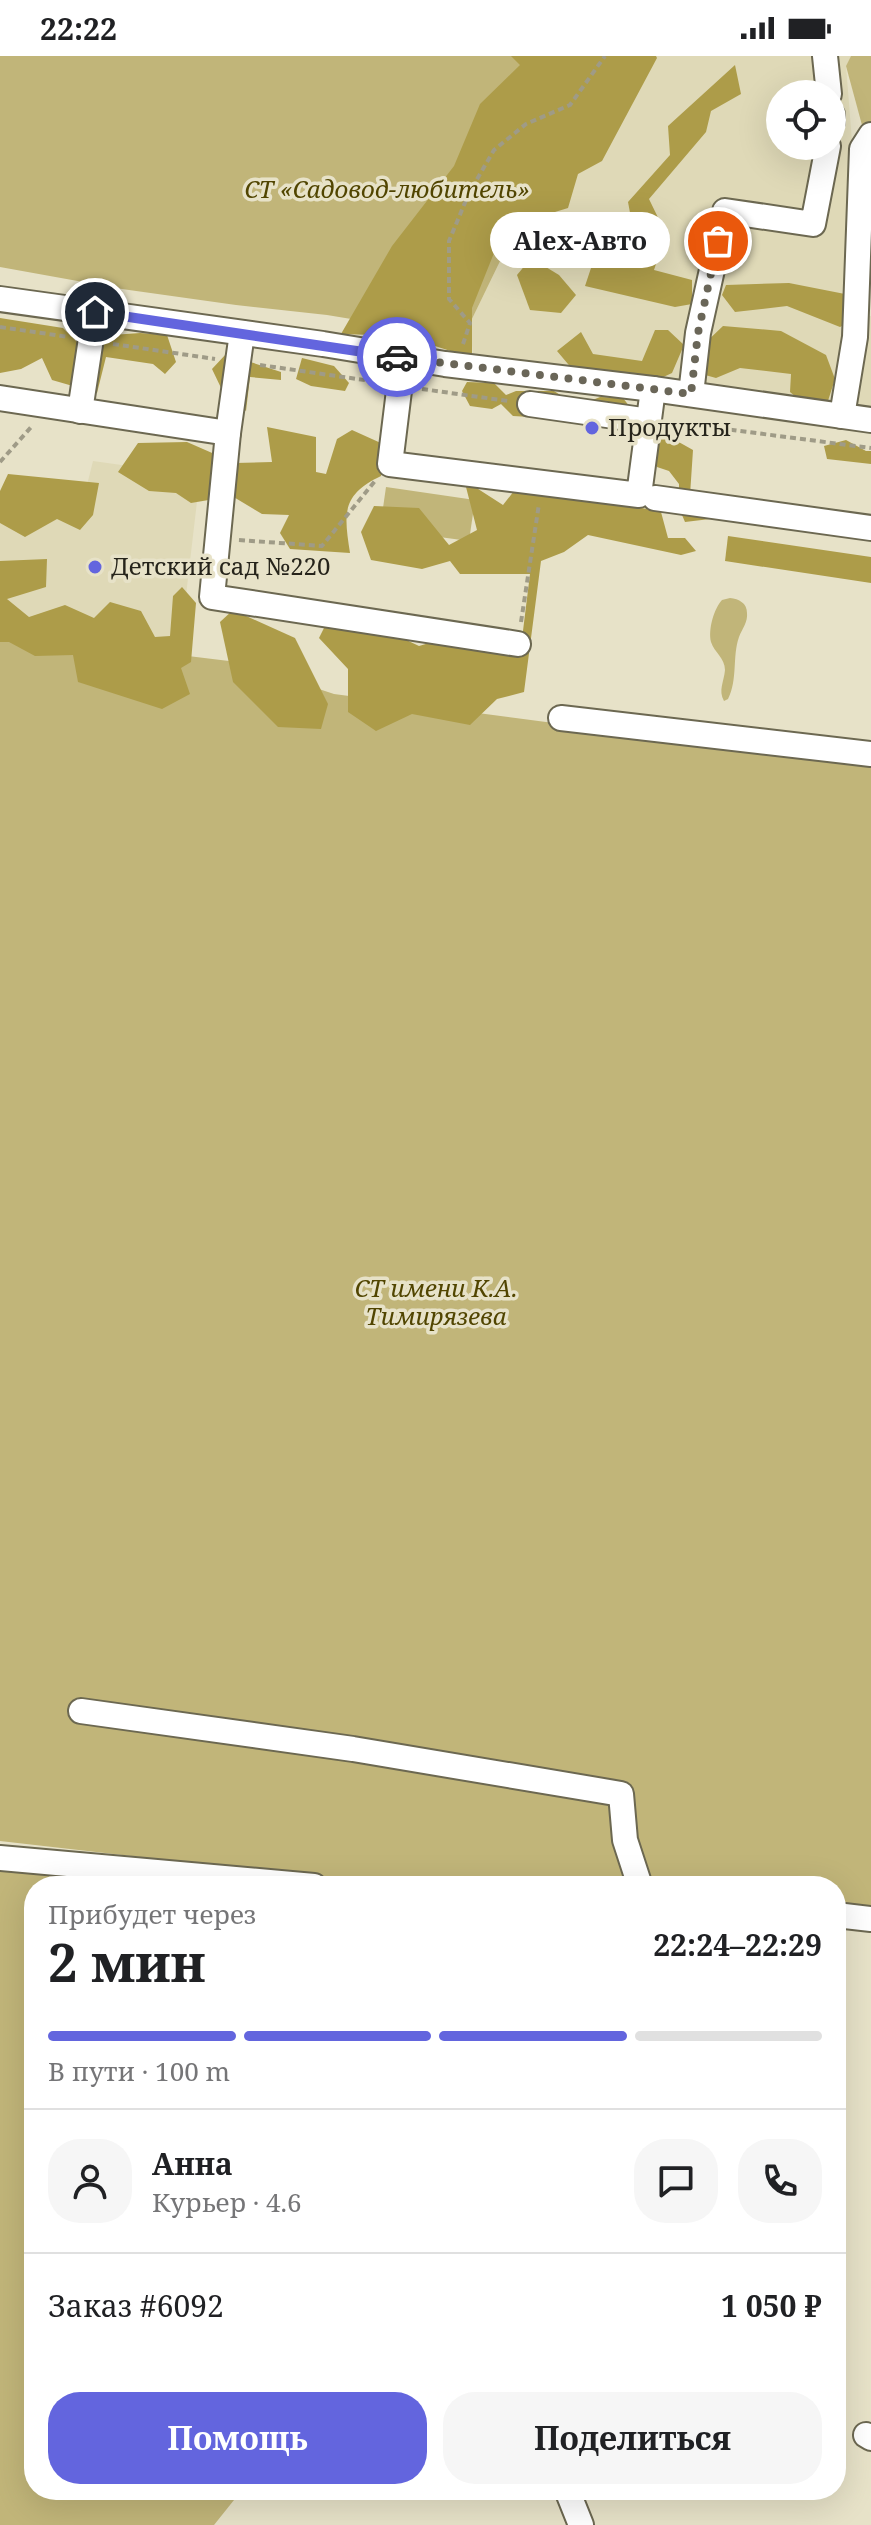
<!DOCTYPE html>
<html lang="ru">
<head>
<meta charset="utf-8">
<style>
  :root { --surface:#fff; --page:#f6f6f6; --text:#202124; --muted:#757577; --line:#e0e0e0; --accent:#6365de }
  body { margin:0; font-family:"Noto Serif",serif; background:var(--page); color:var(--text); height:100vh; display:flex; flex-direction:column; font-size:30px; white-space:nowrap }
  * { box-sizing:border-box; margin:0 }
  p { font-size:26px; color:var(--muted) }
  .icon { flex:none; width:44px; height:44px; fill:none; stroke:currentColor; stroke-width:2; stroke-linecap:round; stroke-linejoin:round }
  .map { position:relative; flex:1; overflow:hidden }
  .sheet { position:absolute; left:24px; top:1820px; width:822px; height:624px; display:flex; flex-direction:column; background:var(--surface); border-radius:32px; box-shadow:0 8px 32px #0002 }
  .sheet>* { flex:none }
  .tools { position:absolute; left:766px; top:24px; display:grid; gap:16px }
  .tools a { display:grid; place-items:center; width:80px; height:80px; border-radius:50%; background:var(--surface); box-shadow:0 8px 32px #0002; font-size:40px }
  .pin { position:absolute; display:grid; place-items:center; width:68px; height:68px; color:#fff; margin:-34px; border:4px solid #fff; border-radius:50%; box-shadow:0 2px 8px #0007 }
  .courier { position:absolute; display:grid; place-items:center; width:80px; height:80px; margin:-40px; border:6px solid #6365de; border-radius:50%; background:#fff; color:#222; box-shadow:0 2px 10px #0007 }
  .bubble { position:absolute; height:56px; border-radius:28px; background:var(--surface); box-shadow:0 8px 32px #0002; font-size:26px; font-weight:700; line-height:56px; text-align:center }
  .summary em { font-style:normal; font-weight:700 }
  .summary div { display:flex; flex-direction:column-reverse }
  .summary { display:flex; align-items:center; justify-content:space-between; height:136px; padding:0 24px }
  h1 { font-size:52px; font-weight:700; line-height:60px }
  .bar { display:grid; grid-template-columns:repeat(4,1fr); gap:12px 8px; align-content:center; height:96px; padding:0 24px }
  .bar i { height:10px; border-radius:6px; background:var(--line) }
  .bar .selected { background:var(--accent) }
  .bar p { grid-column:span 4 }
  .line { display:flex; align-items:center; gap:20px; padding:0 24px; border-top:2px solid var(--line) }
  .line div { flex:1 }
  .round { display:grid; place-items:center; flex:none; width:84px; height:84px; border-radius:32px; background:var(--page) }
  .action { display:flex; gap:16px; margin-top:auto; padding:16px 24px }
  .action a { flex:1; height:92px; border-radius:32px; background:var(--accent); color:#fff; font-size:32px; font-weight:700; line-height:92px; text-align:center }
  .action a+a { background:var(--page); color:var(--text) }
  .status { display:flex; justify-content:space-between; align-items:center; height:56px; padding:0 40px; background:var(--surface); direction:ltr }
  .status svg { height:22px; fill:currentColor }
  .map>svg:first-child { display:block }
  .built { fill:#dfd9b7; fill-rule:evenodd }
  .green { fill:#c1b579 }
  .forest { fill:#ad9c49 }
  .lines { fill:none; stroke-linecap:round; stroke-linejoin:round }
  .minor-casing { stroke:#6c6851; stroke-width:28 }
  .path { stroke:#9f9b87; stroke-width:4; stroke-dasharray:6 4; stroke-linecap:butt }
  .minor { stroke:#fff; stroke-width:24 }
  .done { stroke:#6a6658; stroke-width:8; stroke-dasharray:0 14.4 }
  .route { stroke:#6365de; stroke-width:10 }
  .poi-dot { fill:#6365de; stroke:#e7e2c8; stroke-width:3 }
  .labels { text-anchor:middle; stroke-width:7; stroke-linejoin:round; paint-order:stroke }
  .park-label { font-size:24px; font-style:italic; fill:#514500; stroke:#e7e2c8 }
  .poi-label { font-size:24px; fill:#26241b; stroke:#e7e2c8; text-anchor:start }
</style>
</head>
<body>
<div class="status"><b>22:22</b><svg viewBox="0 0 49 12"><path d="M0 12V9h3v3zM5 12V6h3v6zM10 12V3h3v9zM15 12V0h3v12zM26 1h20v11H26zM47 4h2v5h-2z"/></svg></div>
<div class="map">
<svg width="871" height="2469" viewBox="0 0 871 2469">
  <rect width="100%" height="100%" fill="#e7e2c8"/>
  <g class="built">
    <path d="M649 0H851L846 10 866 260H871V354L473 300 470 267 521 162ZM780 38H832V90H780Z"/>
    <path d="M93 405 200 420 179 599 0 577V440L83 445Z"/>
  </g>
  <g class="green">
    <path d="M0 0H649L521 162 470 267 418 274 327 259 236 249 122 233 0 211Z"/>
    <path d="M851 0H871V95H869L846 10Z"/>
    <path d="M386 431 475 444 469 485 380 473Z"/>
    <path d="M730 542C739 543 747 547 747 557 748 566 742 573 739 581 732 601 738 623 728 643L724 645C718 634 724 626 725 614 725 602 714 596 711 586 708 573 714 553 722 544Z"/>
    <path d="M0 577 237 606 334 638 871 709V1854L836 1850V1830H395L0 1785Z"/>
    <path d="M0 1814 166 1830H34V2434H242L214 2469H0Z"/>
  </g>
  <g class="forest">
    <path d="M511 0H656L657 2 602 105 578 118 568 152 542 160 510 157 472 252V302L404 280 341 278 392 190 454 110 480 48 520 9Z"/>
    <path d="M735 9 741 38 711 55 706 76 649 143 666 178 654 214 692 224V248L675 251 585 230 593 206 634 178 628 146 670 99 668 70Z"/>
    <path d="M531 202 559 219 576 239 561 257 530 254 517 219Z"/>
    <path d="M789 227 850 239 853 264 840 271 787 250 735 256 722 239 726 229Z"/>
    <path d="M0 262 63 272 92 301 112 279 140 277 167 279 176 306 165 318 153 308 106 301 97 337 52 324 42 302 21 313 0 317Z"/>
    <path d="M723 270 781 275 826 299 835 323 826 351H808L790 336 791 318 740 312 716 322 698 317 701 291Z"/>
    <path d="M655 274H668L684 289 672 317 646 329 579 321 557 295 581 276 593 298 642 305Z"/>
    <path d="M226 298 281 316V324L250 321 246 355 223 336 212 313Z"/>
    <path d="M302 302 334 310 349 327 345 335 311 330 296 323Z"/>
    <path d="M467 326 494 327 506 339 516 335H554L578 350 600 341 623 342 636 359 563 363 513 360 501 348 492 353 470 350 462 335Z"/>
    <path d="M267 371 316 381V416L326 418 337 383 352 374 383 388 381 420C341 439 344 458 350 497L290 493 280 477 289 459 262 458 232 440 191 447 176 437 149 435 118 416 138 387 187 386 235 407 272 406Z"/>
    <path d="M668 380 693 394 690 439 712 455 710 463 685 466 679 452V428L669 415 657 411 653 398 655 385Z"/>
    <path d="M846 384 866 395H871V408L827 403 824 390Z"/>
    <path d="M8 418 99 427 93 459 80 474 57 463 25 481 0 467V435Z"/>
    <path d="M466 431H475L503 449 514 435 585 440 661 456 668 482H685L696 495 681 499 588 479 564 496 541 505 524 636 497 643 470 669 412 658 376 675 348 656V613L319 582 327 566 383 573 419 590 446 582 521 591 530 518H460L450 505 422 513 371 504 361 476 374 450 419 452 449 489 477 474Z"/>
    <path d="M728 480 871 501V527L725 505Z"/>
    <path d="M47 503 46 531 7 543 29 561 65 549 94 562 110 546 141 555 155 581 170 580 173 540 182 531 196 547 191 606 181 612 190 638 162 653 78 626 73 599 35 600 9 586H0V505Z"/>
    <path d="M233 554 295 582 328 648 321 673 278 671 233 626 220 566Z"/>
  </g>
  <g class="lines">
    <g class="minor-casing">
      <g id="minor">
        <path d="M825 0 829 38"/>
        <path d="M832 59V66"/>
        <path d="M0 243 323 288 445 308 653 333 871 364"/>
        <path d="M242 277 228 377 212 541 518 588"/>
        <path d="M403 302 390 408 639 439 653 333"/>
        <path d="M691 338 698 277 725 155 813 168 828 90"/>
        <path d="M0 342 228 377"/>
        <path d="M530 348 649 365"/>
        <path d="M80 355 95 256"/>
        <path d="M842 360 855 281 862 93 871 79"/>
        <path d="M655 442 871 472"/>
        <path d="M561 662 871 698"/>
        <path d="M81 1655 353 1693 621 1738 625 1784 640 1830"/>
        <path d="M0 1802 314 1830"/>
        <path d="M836 1859 871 1863"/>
        <path d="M866 2379 871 2382"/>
        <path d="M567 2434 581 2469"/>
      </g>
    </g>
    <g class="path">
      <path d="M0 271 69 281"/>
      <path d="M113 288 215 303"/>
      <path d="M463 288 470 267 449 243V185L469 137 494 94 526 68 570 49 605 0"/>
      <path d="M260 309 378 326"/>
      <path d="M422 333 508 345"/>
      <path d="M671 366 871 392"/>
      <path d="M0 406 33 369"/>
      <path d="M239 484 322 490 375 425"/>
      <path d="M521 566 539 448"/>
    </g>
    <use href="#minor" class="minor"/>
  </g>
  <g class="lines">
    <path class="done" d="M397 301 691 338 698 277 718 185"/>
    <path class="route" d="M95 256 397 301"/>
  </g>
  <g class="poi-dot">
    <circle cx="592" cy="372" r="8"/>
    <circle cx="95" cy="511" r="8"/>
  </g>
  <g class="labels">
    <g class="park-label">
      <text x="387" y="142">СТ «Садовод-любитель»</text>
      <text x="436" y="1241">СТ имени К.А.<tspan x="436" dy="28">Тимирязева</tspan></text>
    </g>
    <g class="poi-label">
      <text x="608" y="380">Продукты</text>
      <text x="111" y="519">Детский сад №220</text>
    </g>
  </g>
</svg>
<div class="tools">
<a><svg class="icon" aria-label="locate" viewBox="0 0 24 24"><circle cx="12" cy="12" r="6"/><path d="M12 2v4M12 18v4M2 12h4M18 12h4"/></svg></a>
</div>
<div class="pin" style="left:718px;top:185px;background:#ea580c"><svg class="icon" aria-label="bag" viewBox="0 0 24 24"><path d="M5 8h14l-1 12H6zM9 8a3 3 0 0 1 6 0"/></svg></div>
<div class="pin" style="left:95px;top:256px;background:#1f2937"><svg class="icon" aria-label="home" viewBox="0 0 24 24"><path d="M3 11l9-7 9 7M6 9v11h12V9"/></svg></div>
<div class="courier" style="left:397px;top:301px"><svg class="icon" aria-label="car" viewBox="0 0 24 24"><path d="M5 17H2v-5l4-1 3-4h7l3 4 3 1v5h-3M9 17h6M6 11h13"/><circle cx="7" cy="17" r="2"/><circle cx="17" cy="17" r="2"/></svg></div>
<div class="bubble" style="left:490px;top:156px;width:180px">Alex-Авто</div>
<section class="sheet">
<div class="summary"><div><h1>2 мин</h1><p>Прибудет через</p></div><em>22:24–22:29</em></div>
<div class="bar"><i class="selected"></i><i class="selected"></i><i class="selected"></i><i></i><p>В пути · 100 m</p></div>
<div class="line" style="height:144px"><a class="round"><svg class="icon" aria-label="person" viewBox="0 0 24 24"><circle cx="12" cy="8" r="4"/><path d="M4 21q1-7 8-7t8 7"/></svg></a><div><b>Анна</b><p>Курьер · 4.6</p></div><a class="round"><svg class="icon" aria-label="chat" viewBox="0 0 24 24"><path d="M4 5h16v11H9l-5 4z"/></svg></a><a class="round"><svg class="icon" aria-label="phone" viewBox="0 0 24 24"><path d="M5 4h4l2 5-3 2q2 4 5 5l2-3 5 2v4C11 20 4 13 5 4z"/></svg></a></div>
<div class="line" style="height:104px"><div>Заказ #6092</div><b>1 050 ₽</b></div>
<div class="action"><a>Помощь</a><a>Поделиться</a></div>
</section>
</div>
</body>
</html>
